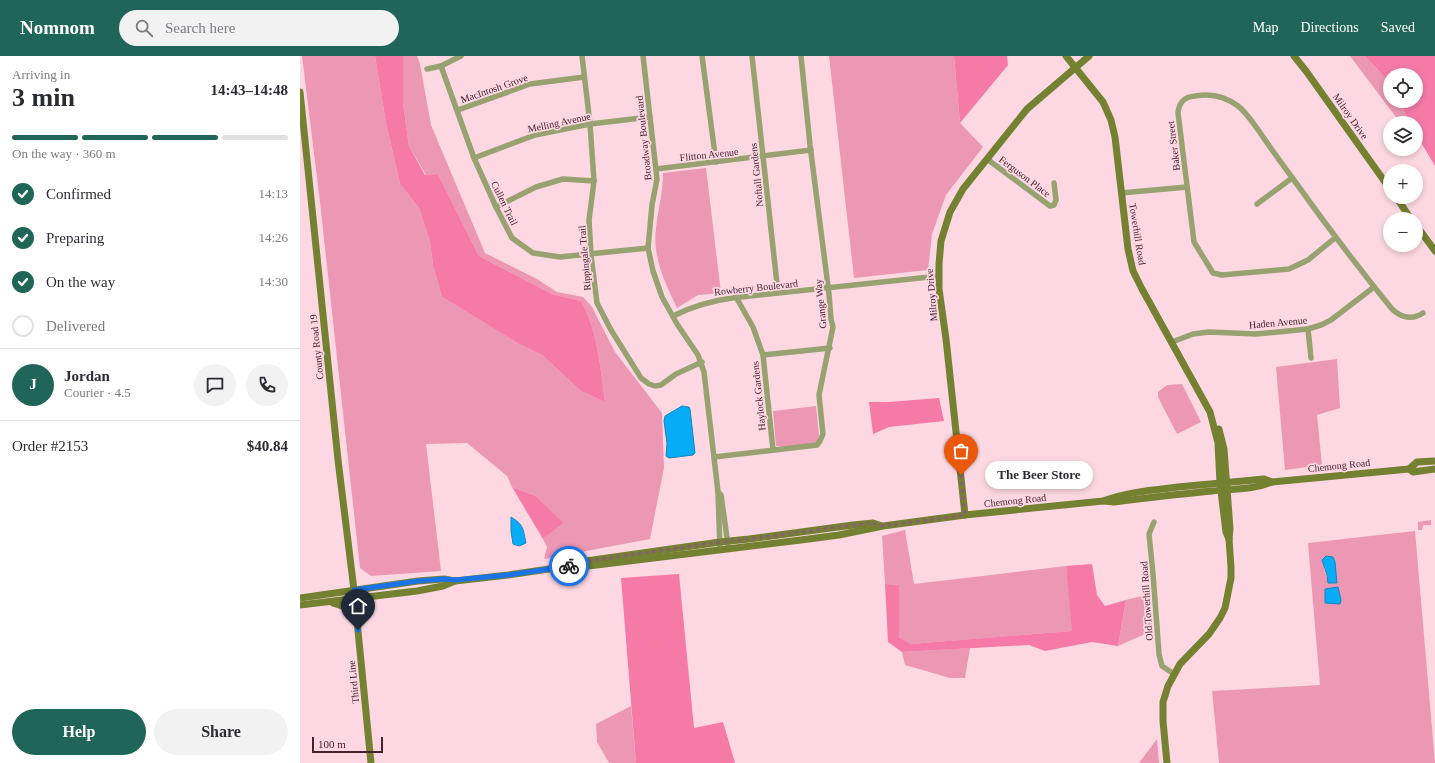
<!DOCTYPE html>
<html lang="en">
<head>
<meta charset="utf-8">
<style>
  :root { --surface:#fff; --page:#f2f2f3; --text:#2b2b33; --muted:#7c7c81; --line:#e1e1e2; --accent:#1f6558 }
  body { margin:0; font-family:"Times New Roman",serif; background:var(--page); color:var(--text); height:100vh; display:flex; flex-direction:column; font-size:15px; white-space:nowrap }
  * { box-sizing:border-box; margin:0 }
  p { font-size:13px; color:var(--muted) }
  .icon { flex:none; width:22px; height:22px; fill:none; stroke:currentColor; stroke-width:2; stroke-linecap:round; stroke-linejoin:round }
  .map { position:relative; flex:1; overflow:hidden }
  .drawer { display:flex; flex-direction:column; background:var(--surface); width:300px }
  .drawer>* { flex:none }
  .controls { position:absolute; left:1083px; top:12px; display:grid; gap:8px }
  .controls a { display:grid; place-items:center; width:40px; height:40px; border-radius:50%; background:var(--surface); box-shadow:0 2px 6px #0003; font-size:20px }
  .scale { position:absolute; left:12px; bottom:10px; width:71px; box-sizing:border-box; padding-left:4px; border:2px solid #44222e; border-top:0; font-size:11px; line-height:14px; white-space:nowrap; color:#44222e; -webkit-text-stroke:3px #fdd8e3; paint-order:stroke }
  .pin { position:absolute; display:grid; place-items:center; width:34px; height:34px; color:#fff; margin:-41px -17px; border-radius:50% 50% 50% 0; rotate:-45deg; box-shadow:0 0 4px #0007 }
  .pin .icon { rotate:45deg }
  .courier { position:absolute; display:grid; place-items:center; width:40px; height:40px; margin:-20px; border:3px solid #1a73e8; border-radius:50%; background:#fff; color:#222; box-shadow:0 1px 5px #0007 }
  .bubble { position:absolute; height:28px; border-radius:14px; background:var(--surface); box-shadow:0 2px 6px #0003; font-size:13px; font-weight:700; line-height:28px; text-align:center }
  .overview em { font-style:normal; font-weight:700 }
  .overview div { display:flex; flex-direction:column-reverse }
  .overview { display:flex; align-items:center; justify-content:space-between; height:68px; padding:0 12px }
  h1 { font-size:26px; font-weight:700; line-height:30px }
  .bar { display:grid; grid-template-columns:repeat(4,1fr); gap:6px 4px; align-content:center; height:48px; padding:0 12px }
  .bar i { height:5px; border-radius:3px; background:var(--line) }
  .bar .on { background:var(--accent) }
  .bar p { grid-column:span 4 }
  .line { display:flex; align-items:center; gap:10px; padding:0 12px; border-top:1px solid var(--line) }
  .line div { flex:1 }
  .round { display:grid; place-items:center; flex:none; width:42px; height:42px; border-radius:21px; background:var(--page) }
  ol { padding:0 12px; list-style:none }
  li { display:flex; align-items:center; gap:12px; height:44px }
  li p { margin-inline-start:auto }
  li .icon { padding:4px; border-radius:50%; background:var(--accent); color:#fff; stroke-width:4 }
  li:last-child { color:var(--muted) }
  li i { width:22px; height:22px; border:2px solid var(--line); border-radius:50% }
  .button { display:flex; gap:8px; margin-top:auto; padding:8px 12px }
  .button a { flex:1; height:46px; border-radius:24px; background:var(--accent); color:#fff; font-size:16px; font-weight:700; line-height:46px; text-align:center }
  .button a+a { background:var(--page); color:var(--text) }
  header { display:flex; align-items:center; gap:24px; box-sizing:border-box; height:56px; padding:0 20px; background:var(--accent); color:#fff }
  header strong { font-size:19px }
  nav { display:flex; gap:22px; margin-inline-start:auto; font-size:14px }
  .search { width:280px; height:36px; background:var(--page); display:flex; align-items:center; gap:10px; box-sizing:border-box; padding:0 14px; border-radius:22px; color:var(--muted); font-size:15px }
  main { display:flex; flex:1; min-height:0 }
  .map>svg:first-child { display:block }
  .green { fill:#ec98b4; fill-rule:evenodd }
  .forest { fill:#f57aa7 }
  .water { fill:#07acf6; stroke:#1983ba }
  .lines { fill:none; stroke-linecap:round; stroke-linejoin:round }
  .street { stroke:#97a270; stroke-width:5.5 }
  .secondary { stroke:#738131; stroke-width:7 }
  .done { stroke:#85626d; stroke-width:4; stroke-dasharray:0 7.2 }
  .route { stroke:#1a73e8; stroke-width:5 }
  .labels { text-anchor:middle; stroke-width:3.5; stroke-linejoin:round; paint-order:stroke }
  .street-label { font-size:10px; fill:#44222e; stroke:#fdd8e3 }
</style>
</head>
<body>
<header>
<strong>Nomnom</strong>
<div class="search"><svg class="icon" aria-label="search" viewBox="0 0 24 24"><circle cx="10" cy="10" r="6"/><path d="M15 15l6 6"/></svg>Search here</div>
<nav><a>Map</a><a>Directions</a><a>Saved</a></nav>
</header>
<main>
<section class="drawer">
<div class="overview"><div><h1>3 min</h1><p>Arriving in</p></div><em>14:43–14:48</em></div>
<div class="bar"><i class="on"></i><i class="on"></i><i class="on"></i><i></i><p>On the way · 360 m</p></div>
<ol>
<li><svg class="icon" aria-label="check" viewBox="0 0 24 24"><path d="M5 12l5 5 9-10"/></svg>Confirmed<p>14:13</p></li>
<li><svg class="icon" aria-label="check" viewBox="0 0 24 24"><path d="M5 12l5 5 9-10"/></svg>Preparing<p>14:26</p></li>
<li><svg class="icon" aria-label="check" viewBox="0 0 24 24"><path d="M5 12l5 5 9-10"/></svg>On the way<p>14:30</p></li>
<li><i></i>Delivered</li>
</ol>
<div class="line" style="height:72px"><b class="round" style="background:var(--accent);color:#fff">J</b><div><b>Jordan</b><p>Courier · 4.5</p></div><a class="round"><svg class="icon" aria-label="chat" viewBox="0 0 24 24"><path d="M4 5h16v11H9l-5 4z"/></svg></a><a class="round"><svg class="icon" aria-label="phone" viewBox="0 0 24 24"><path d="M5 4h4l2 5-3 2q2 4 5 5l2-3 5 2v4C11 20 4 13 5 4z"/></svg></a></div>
<div class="line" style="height:52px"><div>Order #2153</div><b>$40.84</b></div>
<div class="button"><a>Help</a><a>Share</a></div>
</section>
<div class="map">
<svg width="1135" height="707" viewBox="0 0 1135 707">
  <rect width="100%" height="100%" fill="#fdd8e3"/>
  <g class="green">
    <path d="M2 0H75L86 67 100 128 119 152 130 186 133 209 142 241 219 288 242 299 281 335 305 346C301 314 297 272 281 245L252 238 179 200 138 118 126 119 109 90 103 47V0H117L120 8 131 69 185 197 237 223 257 236 283 241 292 251 315 296 362 357 364 412 350 483 244 503 247 491 243 483 262 467 236 440 212 431 207 420 167 387 126 388 141 515 71 520 60 512 20 146Z"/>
    <path d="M529 0H654L660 67 683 91 646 139 632 178 628 214 554 222Z"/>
    <path d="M1050 0H1065L1090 27V45H1100L1108 65H1099Z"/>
    <path d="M406 112 421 237 398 239 377 252C365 227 352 200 356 172 358 153 363 136 363 117Z"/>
    <path d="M1037 303 1040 352 1017 359 1022 409 985 414 976 311Z"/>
    <path d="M882 328 901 366 877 378 858 341V336L867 329Z"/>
    <path d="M516 350 519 379 518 385C509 390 487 392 476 390L473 355Z"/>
    <path d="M1131 464V469H1123L1122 474H1118V466Z"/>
    <path d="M605 474 614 528 766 510 773 575 611 588 599 581V529L585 528 582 480Z"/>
    <path d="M1115 475 1135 707H919L912 635 1020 629 1008 487ZM1023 502 1035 506 1028 527C1027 519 1022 510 1023 502Z"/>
    <path d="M850 538 852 575 818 590 826 544Z"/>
    <path d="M670 592 665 622H650L605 609 602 596Z"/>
    <path d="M331 650 336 707H309L297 686 296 668Z"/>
    <path d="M857 683 859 707H839Z"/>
  </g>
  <g class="forest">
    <path d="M75 0H103V47L109 90 125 119 138 118 179 200 252 238 281 245C297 272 301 314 305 346L281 335 242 299 219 288 142 241 133 209 130 186 119 152 100 128 86 67Z"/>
    <path d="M654 0H707L708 9 660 67Z"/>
    <path d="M1065 0H1135V110L1116 78V67H1109L1100 45H1116V19H1090V27Z"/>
    <path d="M639 342 644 365 589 371 573 378 569 346H589Z"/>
    <path d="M212 431 236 440 263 467 243 483Z"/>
    <path d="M792 508 797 539 805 550 826 544 818 590 792 586 745 595 729 589 602 596 588 586 585 528 599 529V581L611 588 772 575 766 510Z"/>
    <path d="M379 518 394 672 423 666 435 707H336L321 522Z"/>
  </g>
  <g class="water">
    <path d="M382 350 389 351 390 353 395 397 393 399 369 402 366 400 367 387 364 365 365 360Z"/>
    <path d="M211 461C224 469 223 473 226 487L219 490 213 488 211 475Z"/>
    <path d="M1026 500 1033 501 1035 506 1037 527H1028L1027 519 1022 504Z"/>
    <path d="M1038 531 1041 544 1040 548 1025 547V533Z"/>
  </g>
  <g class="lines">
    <g class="street">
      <path d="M282 0 290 68 294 125 289 164 291 199 297 247 311 274 341 322 349 328 355 330 361 329 376 318 402 306"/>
      <path d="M343 0 357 123 352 149 348 192 353 215 362 241 377 268 398 299 404 316 418 436 420 494"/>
      <path d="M402 0 416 106"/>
      <path d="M452 0 478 237"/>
      <path d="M141 10 174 102 196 151 212 182 233 197 260 201 348 192"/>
      <path d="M127 13 141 10 161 0"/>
      <path d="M158 54 230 28 284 21"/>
      <path d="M174 102 235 79 290 68 350 61"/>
      <path d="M687 103 750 150 754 149 756 144 754 127"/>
      <path d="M356 113 511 94"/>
      <path d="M821 137 887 131"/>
      <path d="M957 148 992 122"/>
      <path d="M196 151 236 131 263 123 294 125"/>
      <path d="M1036 181 1008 204 989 213 922 219 913 217 894 186 878 57C879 46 884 41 895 40 911 37 925 40 938 50 946 56 953 67 959 75 969 90 980 105 991 120 1023 165 1057 210 1092 253 1101 262 1113 264 1123 257"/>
      <path d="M436 241 453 271 463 299 473 394"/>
      <path d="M373 260C393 250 410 245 432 242L639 220"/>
      <path d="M1008 273 1011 302"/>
      <path d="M872 286 893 278 909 276 956 278 1008 273 1021 269 1031 264 1074 231"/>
      <path d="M463 299 530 292"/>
      <path d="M414 401 517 389 520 385 523 378 519 339 533 271 531 263 529 238 510 89 501 0"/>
      <path d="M418 436 421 439 428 489"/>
      <path d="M854 466 849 478 853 518 859 598 862 610 874 618"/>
    </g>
    <g class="secondary">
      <path d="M766 0 803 46 811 64 815 81 828 193 833 215 842 233 910 356 918 387 920 427 926 476 929 483"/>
      <path d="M994 0 1006 15 1090 133"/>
      <path d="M0 36 38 404 54 534 71 707"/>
      <path d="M1096 141 1111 163"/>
      <path d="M1116 169 1135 195"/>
      <path d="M1109 413 1113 416 1135 413"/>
      <path d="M804 445 814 446C847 442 879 438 912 435 932 433 953 434 972 426L1109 413 1117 406 1135 405"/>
      <path d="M665 459 646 283 639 233V208L641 185 650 156 663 133 727 53 789 0"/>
      <path d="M279 506 420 486 449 483 553 469 573 467 582 470"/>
      <path d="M267 510 272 512 501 484 539 479 583 470 665 459 803 445C827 436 853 434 878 431 907 428 935 426 964 423L972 426"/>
      <path d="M0 542 118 525 144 523 155 525 208 519 269 510"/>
      <path d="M33 547C43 549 49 553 57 559"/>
      <path d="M0 549 117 535 143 530 155 525"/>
      <path d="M867 707 863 665V646L868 630 880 608 909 578 920 562 925 552 931 522V511L929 483 930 473 924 393 919 373"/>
    </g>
  </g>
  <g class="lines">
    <path class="done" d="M269 510 281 506 420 486 449 483 553 469 573 467 582 470 665 459 661 419"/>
    <path class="route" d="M58 574 54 534 118 525 144 523 155 524 208 519 269 510"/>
  </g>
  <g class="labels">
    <g class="street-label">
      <text transform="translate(194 32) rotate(-19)" y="4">MacIntosh Grove</text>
      <text transform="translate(1051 60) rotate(55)" y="4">Milroy Drive</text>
      <text transform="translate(259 66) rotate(-12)" y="4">Melling Avenue</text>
      <text transform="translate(343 82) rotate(-96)" y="4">Broadway Boulevard</text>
      <text transform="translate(873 90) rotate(-97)" y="4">Baker Street</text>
      <text transform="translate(409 98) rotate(-6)" y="4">Flitton Avenue</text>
      <text transform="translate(456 119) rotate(-96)" y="4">Noftall Gardens</text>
      <text transform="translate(725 120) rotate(37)" y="4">Ferguson Place</text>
      <text transform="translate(205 147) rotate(64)" y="4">Cullen Trail</text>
      <text transform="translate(838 178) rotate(81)" y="4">Towerhill Road</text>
      <text transform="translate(284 202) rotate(-95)" y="4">Rippingale Trail</text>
      <text transform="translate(456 231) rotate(-6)" y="4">Rowberry Boulevard</text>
      <text transform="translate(631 239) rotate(-95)" y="4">Milroy Drive</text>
      <text transform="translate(520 248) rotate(-96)" y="4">Grange Way</text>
      <text transform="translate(978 266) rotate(-5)" y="4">Haden Avenue</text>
      <text transform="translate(16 291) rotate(-96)" y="4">County Road 19</text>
      <text transform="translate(458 340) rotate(-96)" y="4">Haylock Gardens</text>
      <text transform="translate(1039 409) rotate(-6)" y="4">Chemong Road</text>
      <text transform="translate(715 444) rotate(-6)" y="4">Chemong Road</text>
      <text transform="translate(846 545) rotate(-94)" y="4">Old Towerhill Road</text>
      <text transform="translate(53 626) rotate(-96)" y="4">Third Line</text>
    </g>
  </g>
</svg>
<div class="controls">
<a><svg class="icon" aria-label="locate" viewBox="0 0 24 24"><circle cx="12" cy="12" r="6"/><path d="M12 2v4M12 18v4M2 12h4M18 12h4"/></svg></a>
<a><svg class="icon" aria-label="layers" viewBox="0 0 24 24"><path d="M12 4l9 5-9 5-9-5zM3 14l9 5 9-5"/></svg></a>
<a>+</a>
<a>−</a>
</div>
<div class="scale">100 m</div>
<div class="pin" style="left:661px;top:419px;background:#ea580c"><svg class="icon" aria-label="bag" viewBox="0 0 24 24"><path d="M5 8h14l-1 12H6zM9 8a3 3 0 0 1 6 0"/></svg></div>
<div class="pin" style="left:58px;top:574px;background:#1f2937"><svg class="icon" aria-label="home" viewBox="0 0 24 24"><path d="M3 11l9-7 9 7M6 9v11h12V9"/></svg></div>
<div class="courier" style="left:269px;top:510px"><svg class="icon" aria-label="bike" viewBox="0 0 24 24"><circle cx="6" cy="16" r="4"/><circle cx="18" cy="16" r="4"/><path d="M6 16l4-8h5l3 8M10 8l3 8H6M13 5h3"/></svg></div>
<div class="bubble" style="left:685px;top:405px;width:108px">The Beer Store</div>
</div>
</main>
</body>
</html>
